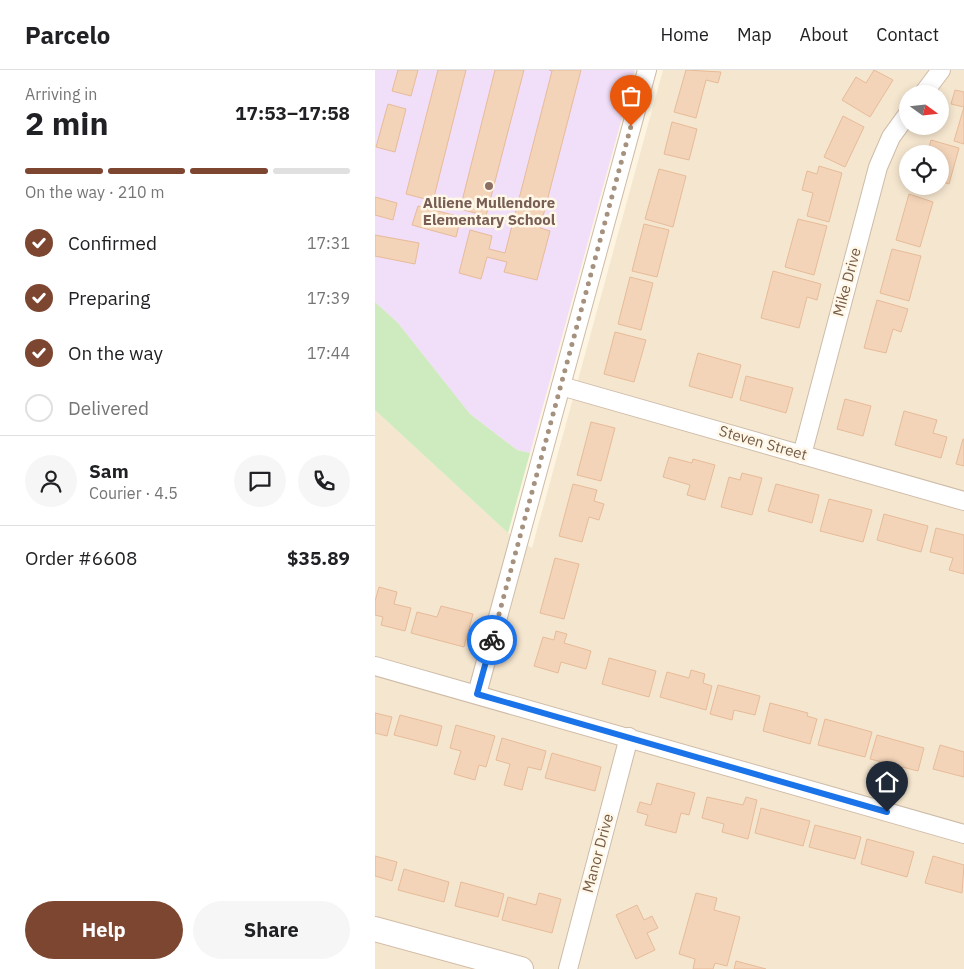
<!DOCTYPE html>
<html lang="en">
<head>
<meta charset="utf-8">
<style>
  :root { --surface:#fff; --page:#f6f6f6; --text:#202124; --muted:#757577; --line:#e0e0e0; --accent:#7c4631 }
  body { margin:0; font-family:"IBM Plex Sans",sans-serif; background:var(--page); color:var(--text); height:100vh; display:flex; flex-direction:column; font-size:19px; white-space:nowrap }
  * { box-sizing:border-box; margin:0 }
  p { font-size:16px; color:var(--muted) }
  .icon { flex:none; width:28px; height:28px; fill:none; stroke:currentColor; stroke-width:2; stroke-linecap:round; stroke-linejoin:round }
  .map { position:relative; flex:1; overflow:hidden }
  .details { display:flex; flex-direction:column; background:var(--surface); width:375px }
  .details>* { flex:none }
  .needle { width:32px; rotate:105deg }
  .buttons { position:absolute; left:524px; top:15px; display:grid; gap:10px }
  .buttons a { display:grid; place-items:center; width:50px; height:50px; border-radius:50%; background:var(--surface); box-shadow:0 2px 8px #0003; font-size:25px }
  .pin { position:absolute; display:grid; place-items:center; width:42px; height:42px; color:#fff; margin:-51px -21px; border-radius:50% 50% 50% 0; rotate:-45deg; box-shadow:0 0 5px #0007 }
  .pin .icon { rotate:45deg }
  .courier { position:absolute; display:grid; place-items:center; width:50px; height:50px; margin:-25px; border:4px solid #1a73e8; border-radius:50%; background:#fff; color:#222; box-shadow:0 1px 6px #0007 }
  .head em { font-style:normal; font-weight:800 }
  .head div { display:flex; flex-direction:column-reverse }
  .head { display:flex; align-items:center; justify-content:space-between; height:85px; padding:0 25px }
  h1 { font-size:32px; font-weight:800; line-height:38px }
  .bar { display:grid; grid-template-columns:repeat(4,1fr); gap:8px 5px; align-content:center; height:60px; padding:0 25px }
  .bar i { height:6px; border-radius:4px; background:var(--line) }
  .bar .selected { background:var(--accent) }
  .bar p { grid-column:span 4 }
  .line { display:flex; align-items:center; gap:12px; padding:0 25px; border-top:1px solid var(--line) }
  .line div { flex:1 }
  .round { display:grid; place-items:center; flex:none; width:52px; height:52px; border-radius:26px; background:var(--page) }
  ol { padding:0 25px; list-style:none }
  li { display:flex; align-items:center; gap:15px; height:55px }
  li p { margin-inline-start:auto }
  li .icon { padding:5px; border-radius:50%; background:var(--accent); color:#fff; stroke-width:4 }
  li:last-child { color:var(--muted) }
  li i { width:28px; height:28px; border:2px solid var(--line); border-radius:50% }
  .cta { display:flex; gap:10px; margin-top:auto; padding:10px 25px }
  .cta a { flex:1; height:58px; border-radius:30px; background:var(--accent); color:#fff; font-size:20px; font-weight:800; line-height:58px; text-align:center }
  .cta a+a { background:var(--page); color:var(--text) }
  header { display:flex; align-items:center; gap:30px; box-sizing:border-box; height:70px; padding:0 25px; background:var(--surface); border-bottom:1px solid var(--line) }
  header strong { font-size:24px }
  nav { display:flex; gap:28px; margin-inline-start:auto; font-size:18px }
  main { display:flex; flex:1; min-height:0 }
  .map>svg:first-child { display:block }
  .residential { fill:#f5e6cf; fill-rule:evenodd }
  .education { fill:#f1def9 }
  .green { fill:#ceebbf }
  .building { fill:#f3d4b8; stroke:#e7bb98 }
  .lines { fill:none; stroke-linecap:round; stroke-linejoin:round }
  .street-casing { stroke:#cebca8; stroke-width:20 }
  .secondary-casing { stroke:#d2bca5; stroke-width:26 }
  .street { stroke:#fff; stroke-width:18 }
  .secondary { stroke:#fff; stroke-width:24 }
  .done { stroke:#a5917d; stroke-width:5; stroke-dasharray:0 9 }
  .route { stroke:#1a73e8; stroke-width:6 }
  .education-dot { fill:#8d6e63; stroke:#fff8e8; stroke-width:2 }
  .labels { text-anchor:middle; stroke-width:5; stroke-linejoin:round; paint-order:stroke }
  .education-label { font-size:15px; font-weight:bold; fill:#785e54; stroke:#fff8e8 }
  .street-label { font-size:15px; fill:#755b47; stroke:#fff8e8 }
</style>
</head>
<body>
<header>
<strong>Parcelo</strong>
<nav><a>Home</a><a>Map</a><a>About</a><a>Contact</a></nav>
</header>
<main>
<section class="details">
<div class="head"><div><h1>2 min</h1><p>Arriving in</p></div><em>17:53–17:58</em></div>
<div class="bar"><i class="selected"></i><i class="selected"></i><i class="selected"></i><i></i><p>On the way · 210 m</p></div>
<ol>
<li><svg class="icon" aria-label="check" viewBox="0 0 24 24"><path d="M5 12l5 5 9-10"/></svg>Confirmed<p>17:31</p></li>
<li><svg class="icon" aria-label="check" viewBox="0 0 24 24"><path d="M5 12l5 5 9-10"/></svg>Preparing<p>17:39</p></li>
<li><svg class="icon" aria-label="check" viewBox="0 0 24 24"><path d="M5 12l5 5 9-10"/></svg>On the way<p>17:44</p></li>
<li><i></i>Delivered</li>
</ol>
<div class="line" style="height:90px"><a class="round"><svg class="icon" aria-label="person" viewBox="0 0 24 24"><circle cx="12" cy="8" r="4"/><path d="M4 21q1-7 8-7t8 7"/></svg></a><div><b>Sam</b><p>Courier · 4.5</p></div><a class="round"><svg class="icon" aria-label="chat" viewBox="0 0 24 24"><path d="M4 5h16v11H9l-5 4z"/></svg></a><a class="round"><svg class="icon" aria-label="phone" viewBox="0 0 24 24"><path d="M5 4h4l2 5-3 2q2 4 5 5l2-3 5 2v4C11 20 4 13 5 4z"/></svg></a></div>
<div class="line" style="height:65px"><div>Order #6608</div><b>$35.89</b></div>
<div class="cta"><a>Help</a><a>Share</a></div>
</section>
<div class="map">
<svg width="589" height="899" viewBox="0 0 589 899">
  <rect width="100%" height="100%" fill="#fdf4e1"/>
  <path class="residential" d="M288 0H589V899H0V340L133 463 157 478ZM532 24H565V56H532ZM532 84H565V116H532Z"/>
  <path class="education" d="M0 0H260L155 383 142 380 95 344 23 253 0 232Z"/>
  <path class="green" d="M0 232 23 253 95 344 142 380 155 383 133 463 0 340Z"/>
  <g class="building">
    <path d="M23 0H43L36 26 17 21Z"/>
    <path d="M63 0H91L58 131 31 124Z"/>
    <path d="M120 0H149L111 146 85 139Z"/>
    <path d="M174 0H206L165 158 175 161 162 210 129 202 132 192 112 187 106 209 84 203 95 160 117 166 114 179 130 183 177 1Z"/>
    <path d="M311 0 346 2 343 13 331 10 321 48 299 42Z"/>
    <path d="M499 0 518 10 495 47 467 30 481 7 491 13Z"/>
    <path d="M580 20 589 22V74L579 71 589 37 576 34Z"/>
    <path d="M13 34 31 39 20 82 1 77Z"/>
    <path d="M468 46 489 57 470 97 449 87Z"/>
    <path d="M297 52 322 59 314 90 289 84Z"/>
    <path d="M556 70 584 78 574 114 565 111V84H552Z"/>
    <path d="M444 96 467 103 454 152 432 146 438 123 427 120 432 101 442 104Z"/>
    <path d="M284 99 311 106 298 157 270 149Z"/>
    <path d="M534 124 558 132 545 177 521 170Z"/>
    <path d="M0 127 22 133 18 150 0 145Z"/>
    <path d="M43 136 86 147 81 167 37 155Z"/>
    <path d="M423 149 452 156 439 205 410 197Z"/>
    <path d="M269 154 294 160 282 207 257 201Z"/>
    <path d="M0 165 44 173 40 194 0 186Z"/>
    <path d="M517 179 546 186 534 231 505 223Z"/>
    <path d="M398 201 446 214 442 230 432 227 424 258 386 248Z"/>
    <path d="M255 207 278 213 266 260 243 254Z"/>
    <path d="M502 230 533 239 526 262 518 259 511 283 489 278Z"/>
    <path d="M240 262 271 270 259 312 229 304Z"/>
    <path d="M323 283 366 295 357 328 314 316Z"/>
    <path d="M371 306 418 318 411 343 365 330Z"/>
    <path d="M470 329 496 336 488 366 462 359Z"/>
    <path d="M529 341 562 350 558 363 572 367 566 388 520 375Z"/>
    <path d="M216 352 240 358 226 411 202 405Z"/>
    <path d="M588 369H589V396L581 394Z"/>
    <path d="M294 387 317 393 318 389 340 395 330 430 312 425 315 415 288 407Z"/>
    <path d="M367 403 387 408 377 445 346 437 354 407 365 410Z"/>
    <path d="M198 414 222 420 219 431 229 434 224 450 214 447 207 472 184 466Z"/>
    <path d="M401 414 444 425 437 453 393 441Z"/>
    <path d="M454 429 497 440 488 472 445 461Z"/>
    <path d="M509 444 553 456 546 482 502 470Z"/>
    <path d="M561 458 589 465V504L574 500 578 488 555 482Z"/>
    <path d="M180 488 204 494 189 549 165 543Z"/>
    <path d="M4 517 22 522 19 534 36 538 30 561 6 555 8 547 0 545V531Z"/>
    <path d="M66 536 98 544 89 577 36 563 42 542 62 547Z"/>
    <path d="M181 561 192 564 189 573 216 581 211 599 186 592 183 603 159 596 168 567 179 570Z"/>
    <path d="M234 588 281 601 274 627 227 614Z"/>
    <path d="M316 600 330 604 328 613 337 616 331 640 285 627 292 602 314 608Z"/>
    <path d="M343 615 385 626 380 645 359 640 357 650 335 644Z"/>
    <path d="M395 633 433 643 432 646 442 649 435 674 388 661Z"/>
    <path d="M0 643 17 647 12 666 0 663Z"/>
    <path d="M25 645 67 656 62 676 19 665Z"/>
    <path d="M450 649 497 662 490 687 443 675Z"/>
    <path d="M81 655 120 666 111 697 104 695 100 710 79 704 86 681 75 678Z"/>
    <path d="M502 665 549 678 543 701 495 689Z"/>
    <path d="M127 668 171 681 166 700 153 697 147 720 129 715 135 694 121 690Z"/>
    <path d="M565 675 589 682V707L558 699Z"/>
    <path d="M177 683 226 697 220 721 170 708Z"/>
    <path d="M282 713 320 723 314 745 306 743 301 763 270 755 273 745 262 742 265 732 276 735Z"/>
    <path d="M332 727 368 735 371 727 382 730 373 769 347 762 349 754 327 748Z"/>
    <path d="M386 738 435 751 428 776 380 763Z"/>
    <path d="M440 755 486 767 480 789 434 777Z"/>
    <path d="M492 769 539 782 532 807 486 794Z"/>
    <path d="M0 786 22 792 17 811 0 806Z"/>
    <path d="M558 786 589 795 587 823 550 813Z"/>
    <path d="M29 799 74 812 69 832 23 820Z"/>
    <path d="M86 812 129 824 123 847 80 836Z"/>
    <path d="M164 823 186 829 177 863 127 850 133 827 161 835Z"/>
    <path d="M321 823 342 828 339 840 365 847 352 896 340 893 338 899H318L320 889 304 884Z"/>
    <path d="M262 835 269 850 277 846 283 858 272 863 280 880 261 889 241 845Z"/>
    <path d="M361 891 391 899H359Z"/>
  </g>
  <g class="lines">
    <g class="street-casing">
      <g id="street">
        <path d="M548 24 566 0"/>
        <path d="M186 316 589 431"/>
        <path d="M427 385 503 97 516 67 532 45"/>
        <path d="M0 596 589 764"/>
        <path d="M102 624 272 0"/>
        <path d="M193 899 254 667"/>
      </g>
    </g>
    <g class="secondary-casing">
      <path id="secondary" d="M0 859 146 899"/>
    </g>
    <use href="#street" class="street"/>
    <use href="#secondary" class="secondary"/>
  </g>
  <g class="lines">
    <path class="done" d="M117 570 256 56"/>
    <path class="route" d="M117 570 102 624 512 742"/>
  </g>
  <circle class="education-dot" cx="114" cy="116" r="5"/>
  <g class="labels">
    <g class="education-label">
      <text x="114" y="138">Alliene Mullendore<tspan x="114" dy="17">Elementary School</tspan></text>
    </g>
    <g class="street-label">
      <text transform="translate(472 212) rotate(-75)" y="5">Mike Drive</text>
      <text transform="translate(388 373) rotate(16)" y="5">Steven Street</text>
      <text transform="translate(223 783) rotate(-75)" y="5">Manor Drive</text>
    </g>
  </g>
</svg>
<div class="buttons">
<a><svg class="needle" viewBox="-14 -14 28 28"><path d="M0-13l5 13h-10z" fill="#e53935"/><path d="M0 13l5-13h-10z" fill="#757577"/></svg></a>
<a><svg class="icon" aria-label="locate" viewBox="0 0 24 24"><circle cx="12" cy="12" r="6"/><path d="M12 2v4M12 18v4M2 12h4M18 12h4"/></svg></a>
</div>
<div class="pin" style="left:256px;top:56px;background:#ea580c"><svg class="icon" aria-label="bag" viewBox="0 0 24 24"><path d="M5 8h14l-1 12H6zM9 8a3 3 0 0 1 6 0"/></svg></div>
<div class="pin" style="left:512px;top:742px;background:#1f2937"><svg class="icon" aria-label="home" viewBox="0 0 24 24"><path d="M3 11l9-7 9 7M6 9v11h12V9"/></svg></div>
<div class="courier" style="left:117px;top:570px"><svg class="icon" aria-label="bike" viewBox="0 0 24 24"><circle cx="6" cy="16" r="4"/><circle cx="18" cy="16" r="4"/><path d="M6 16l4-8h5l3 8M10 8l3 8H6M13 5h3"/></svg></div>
</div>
</main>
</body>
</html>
